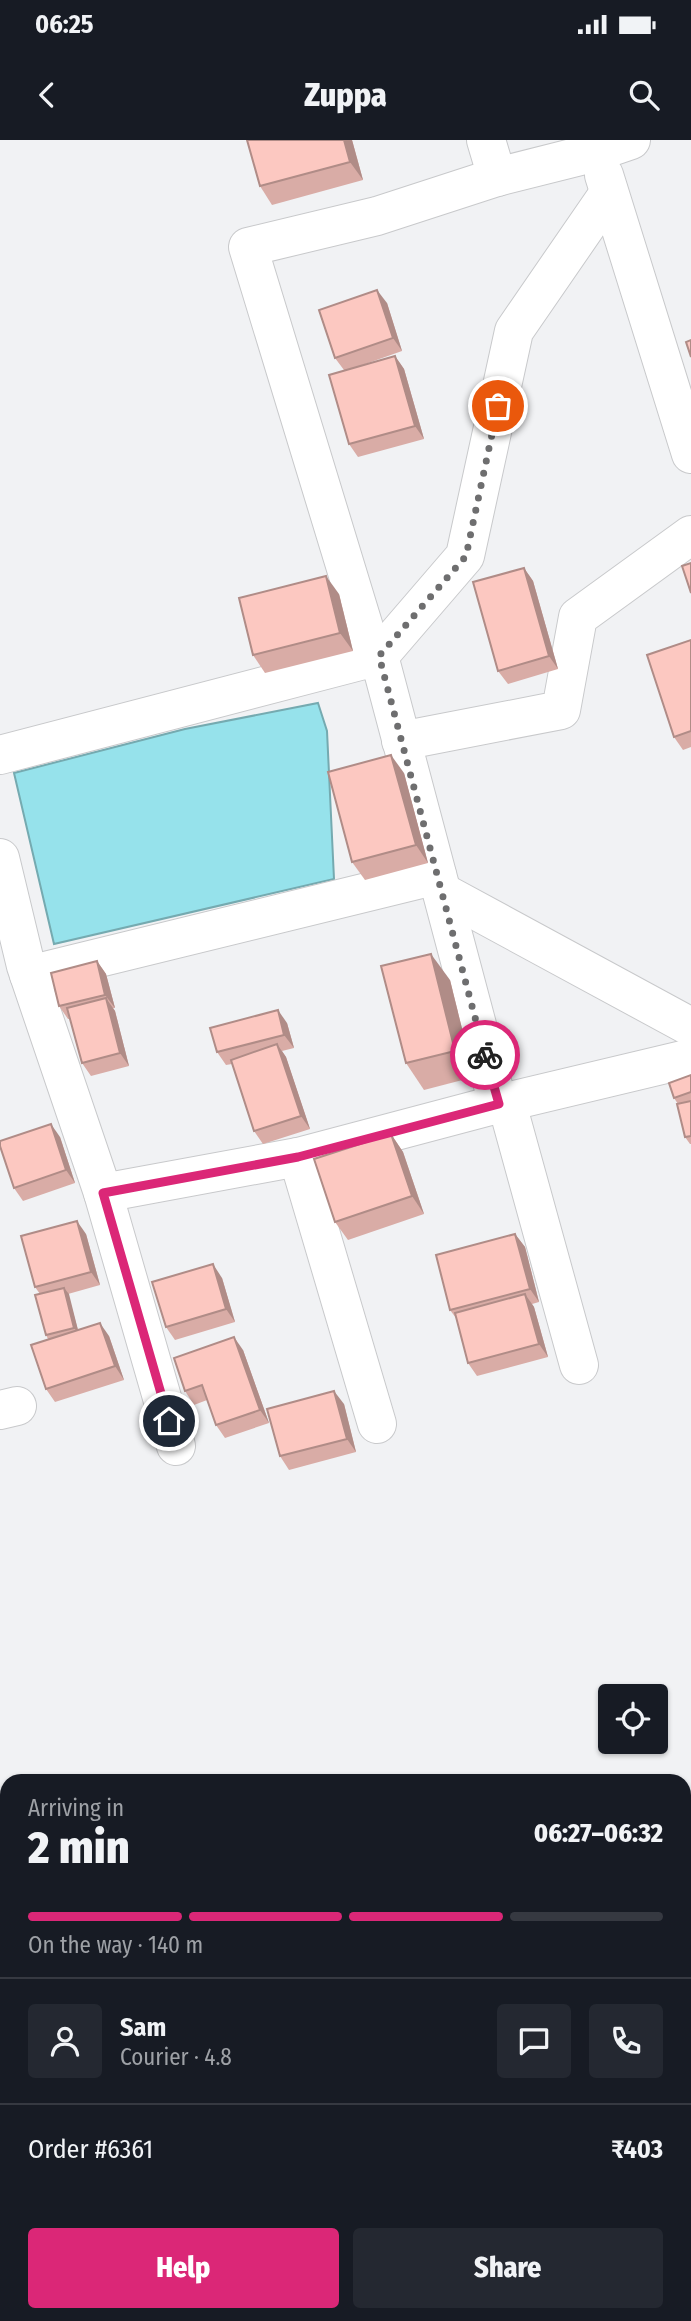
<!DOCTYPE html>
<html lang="en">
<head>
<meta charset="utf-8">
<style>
  :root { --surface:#171b24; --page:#242831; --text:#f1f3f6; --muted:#9ea1a6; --line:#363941; --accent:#db2777 }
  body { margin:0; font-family:"Fira Sans Condensed",sans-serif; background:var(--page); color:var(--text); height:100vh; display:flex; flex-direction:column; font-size:26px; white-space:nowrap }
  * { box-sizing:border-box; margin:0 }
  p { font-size:23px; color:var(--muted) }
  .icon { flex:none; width:38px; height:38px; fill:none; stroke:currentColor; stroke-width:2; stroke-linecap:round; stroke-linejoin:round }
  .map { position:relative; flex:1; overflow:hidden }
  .panel { position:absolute; left:0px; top:1634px; width:691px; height:548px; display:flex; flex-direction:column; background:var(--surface); border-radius:21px 21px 0 0; box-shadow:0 2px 5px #0004 }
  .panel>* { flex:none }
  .controls { position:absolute; left:598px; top:1544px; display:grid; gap:14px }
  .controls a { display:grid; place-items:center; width:70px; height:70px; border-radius:7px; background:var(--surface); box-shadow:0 2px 5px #0004; font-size:35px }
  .pin { position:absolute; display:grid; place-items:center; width:60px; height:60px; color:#fff; margin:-30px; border:4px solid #fff; border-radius:50%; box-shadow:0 2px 7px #0007 }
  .courier { position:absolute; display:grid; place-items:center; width:70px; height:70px; margin:-35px; border:5px solid #db2777; border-radius:50%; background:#fff; color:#222; box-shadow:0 2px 9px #0007 }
  .summary em { font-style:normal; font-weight:800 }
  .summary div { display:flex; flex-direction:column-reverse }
  .summary { display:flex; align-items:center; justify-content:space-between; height:119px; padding:0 28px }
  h1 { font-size:46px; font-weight:800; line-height:52px }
  .bar { display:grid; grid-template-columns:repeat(4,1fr); gap:10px 7px; align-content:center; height:84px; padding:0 28px }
  .bar i { height:9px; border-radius:5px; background:var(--line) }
  .bar .current { background:var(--accent) }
  .bar p { grid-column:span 4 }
  .line { display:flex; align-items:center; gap:18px; padding:0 28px; border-top:2px solid var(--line) }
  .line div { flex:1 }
  .round { display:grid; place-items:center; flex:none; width:74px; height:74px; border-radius:7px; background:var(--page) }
  .cta { display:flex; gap:14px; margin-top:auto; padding:14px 28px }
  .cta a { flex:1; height:80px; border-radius:7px; background:var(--accent); color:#fff; font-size:28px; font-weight:800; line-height:80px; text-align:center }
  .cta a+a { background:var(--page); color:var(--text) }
  .status { display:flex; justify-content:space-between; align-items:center; height:49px; padding:0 35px; background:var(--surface); direction:ltr }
  .status svg { height:19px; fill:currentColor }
  header { display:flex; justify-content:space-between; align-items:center; height:91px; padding:0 28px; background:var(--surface); font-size:32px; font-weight:800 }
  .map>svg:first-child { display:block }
  .water { fill:#96e2eb; stroke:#75aab0; stroke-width:2 }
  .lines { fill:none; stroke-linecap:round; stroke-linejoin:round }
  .minor-casing { stroke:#c8c9cb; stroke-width:40 }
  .minor { stroke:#fff; stroke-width:38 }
  .wall { fill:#d9aca6 }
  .shaded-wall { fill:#b08c87 }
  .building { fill:#fcc8c1; stroke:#b08c87; stroke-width:2 }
  .done { stroke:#6e6e6f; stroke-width:7; stroke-dasharray:0 12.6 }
  .route { stroke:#db2777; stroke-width:9 }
</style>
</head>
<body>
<div class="status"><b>06:25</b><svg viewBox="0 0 49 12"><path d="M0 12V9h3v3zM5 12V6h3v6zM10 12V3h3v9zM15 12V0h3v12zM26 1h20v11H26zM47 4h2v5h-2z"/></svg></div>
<header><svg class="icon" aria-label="back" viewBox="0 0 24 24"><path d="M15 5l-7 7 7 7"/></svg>Zuppa<svg class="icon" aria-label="search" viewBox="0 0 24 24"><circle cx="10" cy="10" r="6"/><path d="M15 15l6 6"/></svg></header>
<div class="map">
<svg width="691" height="2181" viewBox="0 0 691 2181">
  <rect width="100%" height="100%" fill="#f1f2f4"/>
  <path class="water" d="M318 563 327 591 334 739 54 804 14 633 185 589Z"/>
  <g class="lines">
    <g class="minor-casing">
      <g id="minor">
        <path d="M486 0 497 37"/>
        <path d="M604 35 691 314"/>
        <path d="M379 516 465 416 514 191 609 53"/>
        <path d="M373 517 248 107 377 76 497 37 596 12 631 0"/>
        <path d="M401 601 561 570 578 477 691 395"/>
        <path d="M0 615 379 516 498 964"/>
        <path d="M0 718 26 826 103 1053 176 1306"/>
        <path d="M442 752 691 887"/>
        <path d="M29 835 437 735"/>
        <path d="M507 964 579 1225"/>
        <path d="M298 1017 377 1284"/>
        <path d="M103 1053 298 1017 498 964 691 918"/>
        <path d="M0 1270 17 1266"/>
        <path d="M0 2070 7 2096"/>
        <path d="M28 2175 30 2181"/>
      </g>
    </g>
    <use href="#minor" class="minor"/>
  </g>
  <g class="wall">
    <path d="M352 0 363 40 272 65 260 46Z"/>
    <path d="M387 163 402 211 354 228 395 216 404 229 424 299 358 317 349 304 344 230 335 218Z"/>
    <path d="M524 428 533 441 558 529 508 544 498 531Z"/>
    <path d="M339 454 353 511 265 533 253 515Z"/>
    <path d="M691 500V607L683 610 674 597Z"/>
    <path d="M404 633 428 723 365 740 352 722Z"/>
    <path d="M97 821 106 834 115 868H113L115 871 129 926 91 936 82 923 70 879H68L59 866Z"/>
    <path d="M450 840 474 937 424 950 406 923Z"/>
    <path d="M287 883 294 908 282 911 286 917 310 989 263 1004 254 991 232 924 226 925 217 912Z"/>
    <path d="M691 935V1004H690L685 997 678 964 674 958Z"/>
    <path d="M391 994 403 1012 424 1074 348 1100 335 1082Z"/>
    <path d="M60 997 75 1043 23 1061 14 1048Z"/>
    <path d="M86 1094 100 1145 68 1154 78 1190 109 1196 124 1240 55 1262 46 1249 48 1199 46 1195 40 1154 35 1147Z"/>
    <path d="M515 1094 525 1107 539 1162 532 1164 534 1167 548 1217 477 1236 468 1223 456 1178 450 1170Z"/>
    <path d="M222 1138 235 1182 175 1200 166 1187Z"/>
    <path d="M243 1210 269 1283 225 1298 216 1285 207 1260 194 1265 185 1251Z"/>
    <path d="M344 1264 356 1312 289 1330 280 1316Z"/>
  </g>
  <g class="shaded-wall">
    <path d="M344 0H352L363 40 350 22Z"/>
    <path d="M377 150 387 163 402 211 393 198Z"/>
    <path d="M395 216 404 229 424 299 415 286Z"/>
    <path d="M524 428 533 441 558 529 549 516Z"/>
    <path d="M326 436 339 454 353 511 340 493Z"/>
    <path d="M391 615 404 633 428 723 416 705Z"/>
    <path d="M431 814 450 840 474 937 455 911Z"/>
    <path d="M97 821 106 834 115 868 105 855Z"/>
    <path d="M106 858 115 871 129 926 120 913Z"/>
    <path d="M278 870 287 883 294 908 284 895Z"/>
    <path d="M277 904 286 917 310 989 301 976Z"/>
    <path d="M51 984 60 997 75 1043 66 1030Z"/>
    <path d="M391 994 403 1012 424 1074 412 1056Z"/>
    <path d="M77 1081 86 1094 100 1145 91 1132Z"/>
    <path d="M515 1094 525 1107 539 1162 530 1149Z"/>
    <path d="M213 1124 222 1138 235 1182 226 1169Z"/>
    <path d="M64 1148 69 1154 79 1194 74 1188Z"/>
    <path d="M525 1154 534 1167 548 1217 539 1204Z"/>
    <path d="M100 1183 109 1196 124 1240 115 1226Z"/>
    <path d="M234 1197 243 1210 269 1283 260 1270Z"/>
    <path d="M334 1251 344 1264 356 1312 347 1299Z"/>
  </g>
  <g class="building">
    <path d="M247 0H344L350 22 260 46Z"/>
    <path d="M377 150 393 198 335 218 319 170Z"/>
    <path d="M691 200V217L686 202Z"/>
    <path d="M395 216 415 286 349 304 329 235Z"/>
    <path d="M691 423V453L682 426Z"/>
    <path d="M524 428 549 516 498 531 473 442Z"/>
    <path d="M326 436 340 493 253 515 239 458Z"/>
    <path d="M691 500V591L674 597 647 515Z"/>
    <path d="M391 615 416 705 352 722 328 632Z"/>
    <path d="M431 814 455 911 406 923 381 826Z"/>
    <path d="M97 821 105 855 59 866 51 833Z"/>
    <path d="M106 858 120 913 82 923 67 868Z"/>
    <path d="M278 870 284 895 217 912 210 888Z"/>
    <path d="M277 904 301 976 254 991 231 920Z"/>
    <path d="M691 935V952L674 958 669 943Z"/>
    <path d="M691 961V996L685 997 677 964Z"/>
    <path d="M51 984 66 1030 14 1048 0 1006V1001Z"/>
    <path d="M391 994 412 1056 335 1082 314 1019Z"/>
    <path d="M77 1081 91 1132 35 1147 21 1096Z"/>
    <path d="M515 1094 530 1149 450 1170 436 1115Z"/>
    <path d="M213 1124 226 1169 166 1187 152 1142Z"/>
    <path d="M64 1148 74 1188 46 1195 35 1155Z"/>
    <path d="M525 1154 539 1204 468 1223 455 1173Z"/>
    <path d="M100 1183 115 1226 46 1249 31 1205Z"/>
    <path d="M234 1197 260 1270 216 1285 202 1245 185 1251 174 1218Z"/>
    <path d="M334 1251 347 1299 280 1316 267 1269Z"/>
  </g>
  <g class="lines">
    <path class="done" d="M485 915 379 516 466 416 498 266"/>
    <path class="route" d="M169 1281 103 1053 298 1017 499 964 485 915"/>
  </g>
</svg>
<div class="controls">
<a><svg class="icon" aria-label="locate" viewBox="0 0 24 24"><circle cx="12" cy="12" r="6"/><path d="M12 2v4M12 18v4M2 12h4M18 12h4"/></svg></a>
</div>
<div class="pin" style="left:498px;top:266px;background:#ea580c"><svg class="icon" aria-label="bag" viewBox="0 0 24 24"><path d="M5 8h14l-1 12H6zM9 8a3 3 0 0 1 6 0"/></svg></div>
<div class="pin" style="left:169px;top:1281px;background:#1f2937"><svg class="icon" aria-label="home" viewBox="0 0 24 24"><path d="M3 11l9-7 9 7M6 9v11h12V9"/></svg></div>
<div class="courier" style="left:485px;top:915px"><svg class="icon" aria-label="bike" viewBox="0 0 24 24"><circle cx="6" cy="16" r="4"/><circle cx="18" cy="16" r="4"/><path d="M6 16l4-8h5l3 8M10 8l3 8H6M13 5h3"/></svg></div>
<section class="panel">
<div class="summary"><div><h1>2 min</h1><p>Arriving in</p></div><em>06:27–06:32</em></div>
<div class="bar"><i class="current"></i><i class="current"></i><i class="current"></i><i></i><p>On the way · 140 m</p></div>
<div class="line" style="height:126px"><a class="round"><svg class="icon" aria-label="person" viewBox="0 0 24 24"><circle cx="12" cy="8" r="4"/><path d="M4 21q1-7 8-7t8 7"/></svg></a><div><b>Sam</b><p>Courier · 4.8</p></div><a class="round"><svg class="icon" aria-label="chat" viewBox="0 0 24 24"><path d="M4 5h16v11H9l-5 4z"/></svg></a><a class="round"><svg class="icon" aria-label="phone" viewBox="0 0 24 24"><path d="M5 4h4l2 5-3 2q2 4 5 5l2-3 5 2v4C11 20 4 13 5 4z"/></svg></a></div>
<div class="line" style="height:91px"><div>Order #6361</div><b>₹403</b></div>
<div class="cta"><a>Help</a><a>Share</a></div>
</section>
</div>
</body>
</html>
